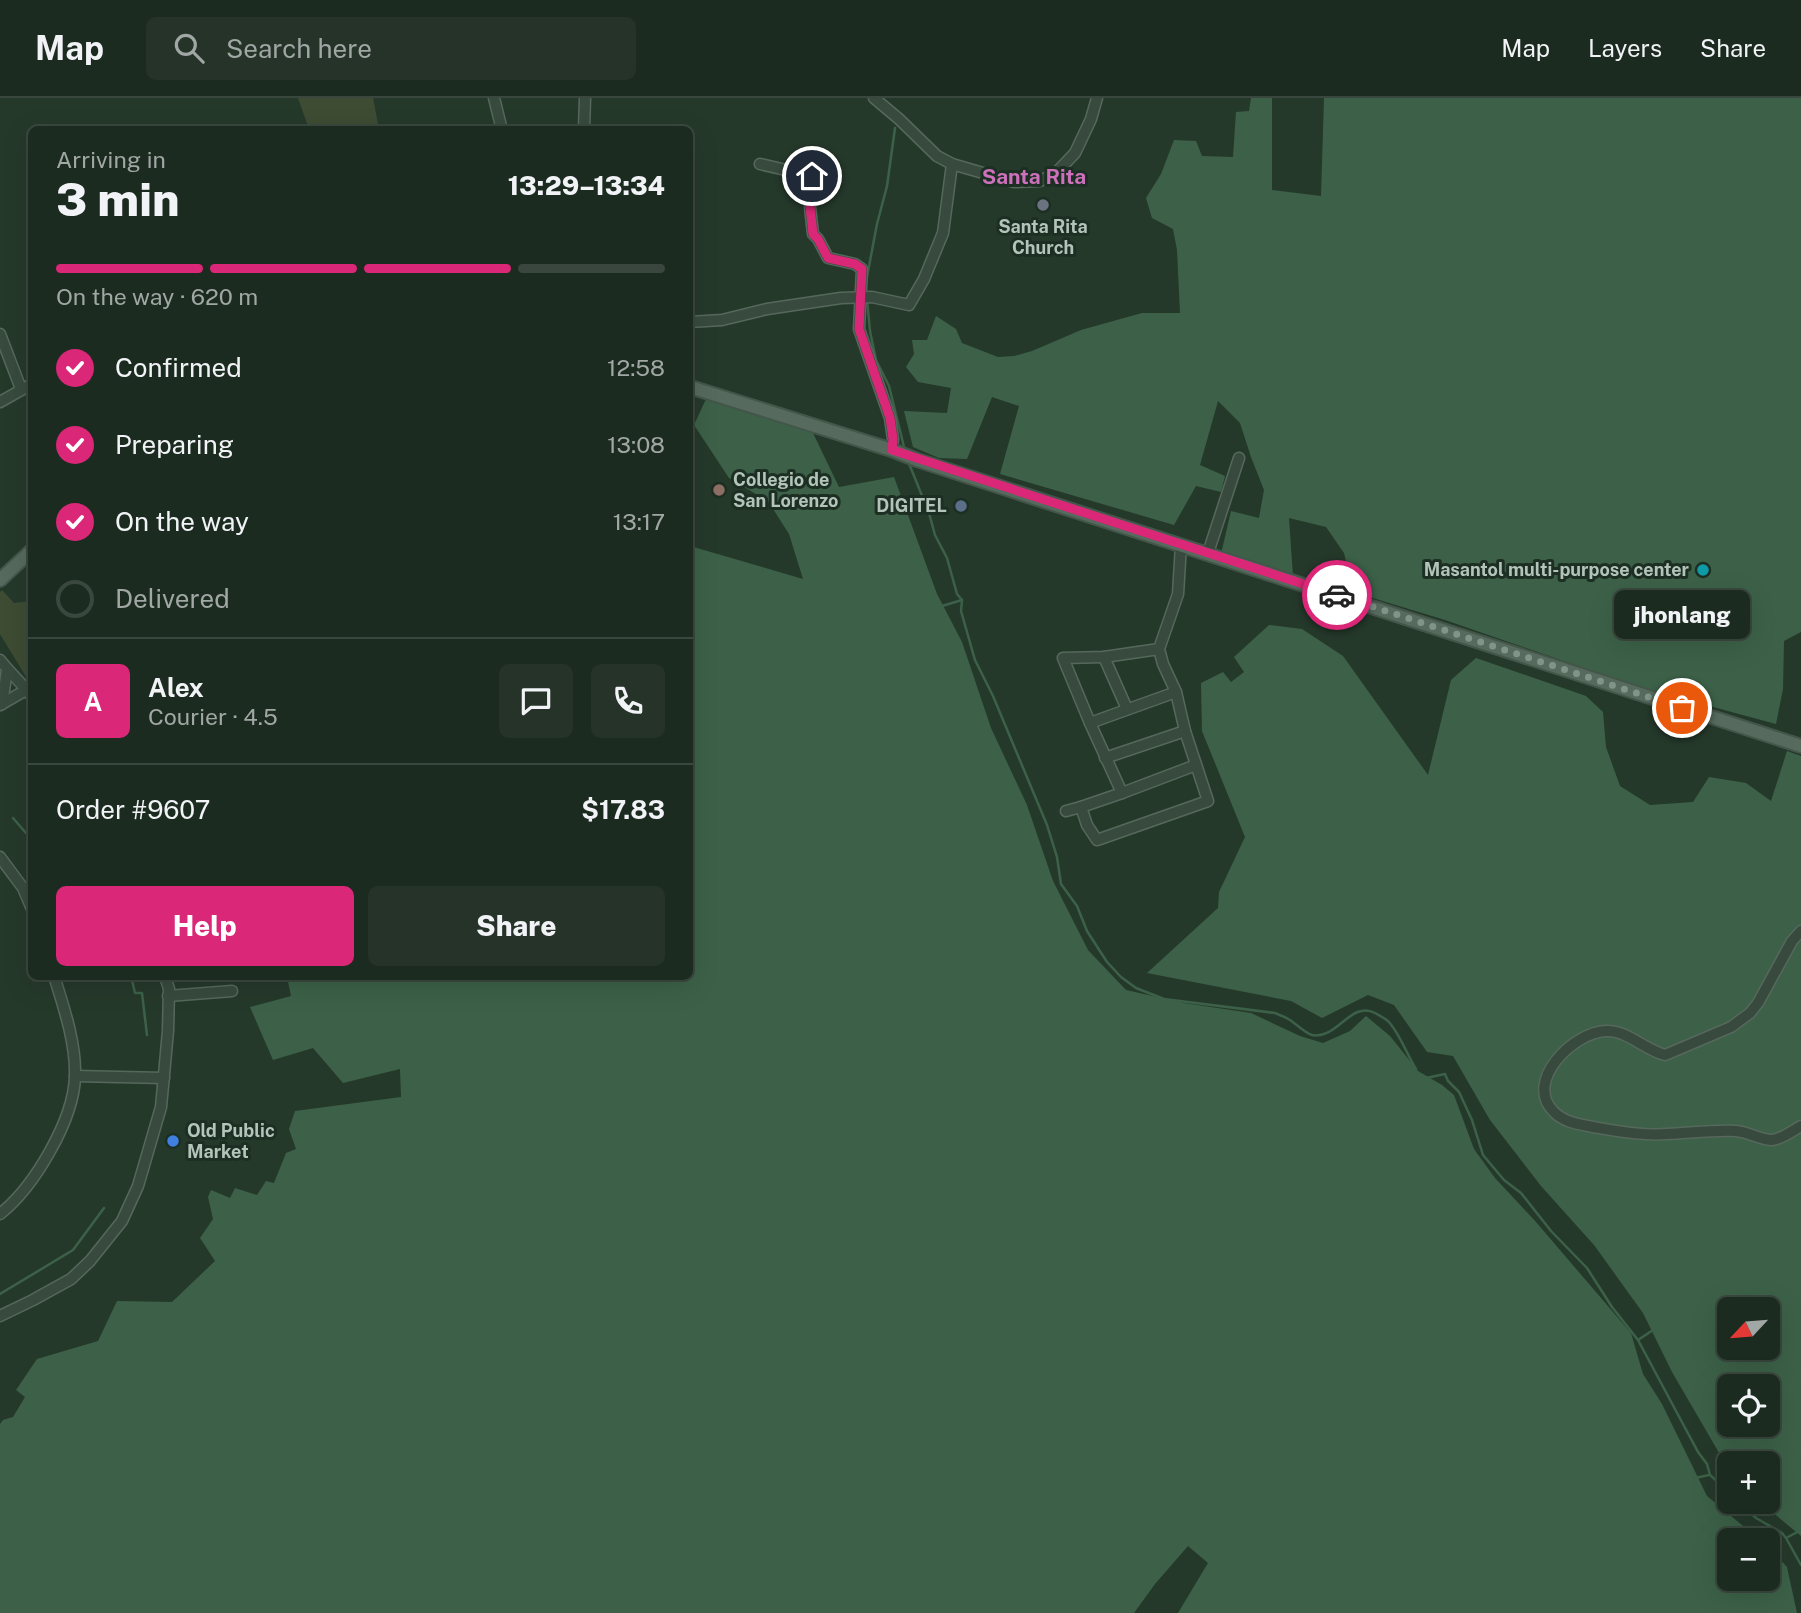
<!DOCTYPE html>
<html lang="en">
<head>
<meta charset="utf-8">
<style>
  :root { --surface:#1c2b20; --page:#253329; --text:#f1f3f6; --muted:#a0a7a5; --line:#3a473e; --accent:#db2777 }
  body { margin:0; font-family:"Public Sans",sans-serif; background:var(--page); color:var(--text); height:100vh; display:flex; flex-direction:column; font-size:26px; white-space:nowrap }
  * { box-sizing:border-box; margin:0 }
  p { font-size:23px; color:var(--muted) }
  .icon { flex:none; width:38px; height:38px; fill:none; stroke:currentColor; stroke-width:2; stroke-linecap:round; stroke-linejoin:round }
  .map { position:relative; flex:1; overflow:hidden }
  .sheet { position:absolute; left:28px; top:28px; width:665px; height:854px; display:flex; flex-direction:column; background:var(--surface); border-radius:10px; box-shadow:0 7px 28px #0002,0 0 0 2px var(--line) }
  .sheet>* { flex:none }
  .needle { width:46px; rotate:244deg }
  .tools { position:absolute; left:1717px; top:1199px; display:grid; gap:14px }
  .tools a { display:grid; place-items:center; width:63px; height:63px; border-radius:10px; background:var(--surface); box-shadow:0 7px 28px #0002,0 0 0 2px var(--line); font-size:35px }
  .pin { position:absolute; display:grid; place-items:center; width:60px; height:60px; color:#fff; margin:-30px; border:4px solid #fff; border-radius:50%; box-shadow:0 2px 7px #0007 }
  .courier { position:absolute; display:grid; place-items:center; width:70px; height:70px; margin:-35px; border:5px solid #db2777; border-radius:50%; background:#fff; color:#222; box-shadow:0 2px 9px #0007 }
  .bubble { position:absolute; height:49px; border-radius:10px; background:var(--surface); box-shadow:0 7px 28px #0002,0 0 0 2px var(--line); font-size:23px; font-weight:800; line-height:49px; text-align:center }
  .head em { font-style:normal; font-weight:800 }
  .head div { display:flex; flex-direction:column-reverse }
  .head { display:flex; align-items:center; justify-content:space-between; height:119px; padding:0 28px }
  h1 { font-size:46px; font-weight:800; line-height:52px }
  .bar { display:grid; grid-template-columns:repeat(4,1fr); gap:10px 7px; align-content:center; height:84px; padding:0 28px }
  .bar i { height:9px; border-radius:5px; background:var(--line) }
  .bar .active { background:var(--accent) }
  .bar p { grid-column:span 4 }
  .line { display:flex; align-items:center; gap:18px; padding:0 28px; border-top:2px solid var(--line) }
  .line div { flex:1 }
  .round { display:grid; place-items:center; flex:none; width:74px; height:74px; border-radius:10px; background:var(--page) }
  ol { padding:0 28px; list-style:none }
  li { display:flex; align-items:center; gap:21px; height:77px }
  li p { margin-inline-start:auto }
  li .icon { padding:7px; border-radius:50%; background:var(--accent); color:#fff; stroke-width:4 }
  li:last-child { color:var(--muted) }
  li i { width:38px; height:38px; border:4px solid var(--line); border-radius:50% }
  .cta { display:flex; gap:14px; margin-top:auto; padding:14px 28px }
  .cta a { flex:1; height:80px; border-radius:10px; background:var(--accent); color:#fff; font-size:28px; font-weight:800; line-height:80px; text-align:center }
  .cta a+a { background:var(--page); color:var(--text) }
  header { display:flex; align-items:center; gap:42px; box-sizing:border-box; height:98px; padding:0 35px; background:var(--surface); border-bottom:2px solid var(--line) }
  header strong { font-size:33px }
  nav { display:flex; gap:38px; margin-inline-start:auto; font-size:24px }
  .search { width:490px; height:63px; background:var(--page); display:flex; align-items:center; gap:18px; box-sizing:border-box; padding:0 24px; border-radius:10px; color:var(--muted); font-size:26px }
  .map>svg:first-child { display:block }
  .green { fill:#3e4c34 }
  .water { fill:#3c6148; fill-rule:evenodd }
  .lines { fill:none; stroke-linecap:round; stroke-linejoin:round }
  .stream { stroke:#3c6148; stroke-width:2.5 }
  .minor-casing { stroke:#56685c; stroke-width:13 }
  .major-casing { stroke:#44564a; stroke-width:16 }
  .minor { stroke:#384a3e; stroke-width:10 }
  .major { stroke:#566a5d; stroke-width:12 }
  .done { stroke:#819488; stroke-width:7; stroke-dasharray:0 12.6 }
  .route { stroke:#db2777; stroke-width:9 }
  .worship-dot { fill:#6b7280; stroke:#1d2f23; stroke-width:2.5 }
  .education-dot { fill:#8d6e63; stroke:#1d2f23; stroke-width:2.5 }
  .service-dot { fill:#5c6f8a; stroke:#1d2f23; stroke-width:2.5 }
  .culture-dot { fill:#0f9aa8; stroke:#1d2f23; stroke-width:2.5 }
  .shop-dot { fill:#3f7fe0; stroke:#1d2f23; stroke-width:2.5 }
  .labels { text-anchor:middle; stroke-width:6; stroke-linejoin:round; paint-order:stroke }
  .poi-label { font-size:18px; font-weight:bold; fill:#b3c5ba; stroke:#1d2f23; text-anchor:start }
  .quarter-label { font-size:21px; font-weight:bold; fill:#cd71bc; stroke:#1d2f23 }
</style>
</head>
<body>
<header>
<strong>Map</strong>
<div class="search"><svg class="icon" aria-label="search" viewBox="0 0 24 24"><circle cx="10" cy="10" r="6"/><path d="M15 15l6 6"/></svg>Search here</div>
<nav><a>Map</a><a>Layers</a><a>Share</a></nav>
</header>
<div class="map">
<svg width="1801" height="1515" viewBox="0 0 1801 1515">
  <rect width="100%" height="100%" fill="#25392b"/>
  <g class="green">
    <path d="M298 0H373L379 31H309Z"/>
    <path d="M2 492 14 505 31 503V587L0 536V494Z"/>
  </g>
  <g class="water">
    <path d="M1251 0H1272V92L1321 98 1324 0H1801V534L1784 543 1783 591 1776 626 1617 583 1587 571 1445 522 1353 494 1344 455 1326 429 1289 420 1293 478 1221 456 1231 413 1259 420 1264 392 1251 359 1240 325 1218 303 1200 367 1225 378 1221 394 1196 388 1174 427 1000 376 1019 308 992 299 967 361 939 360 913 349 904 313 947 315 951 290 918 284 906 269 914 256 912 242H927L936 218 956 231 962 245 998 259 1014 258 1032 253 1081 232 1142 215H1180L1177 152 1173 131 1152 120 1146 100 1161 76 1174 42 1196 43 1202 58 1233 59 1236 14 1249 13Z"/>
    <path d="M706 301 813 335 839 389 894 379 937 496 962 544 991 630 1027 707 1053 783 1088 852 1126 892 1184 905 1251 915 1300 938 1323 945 1350 933 1366 918 1390 938 1418 973 1442 987 1454 997 1474 1051 1495 1080 1536 1124 1631 1235 1643 1276 1662 1306 1707 1398 1760 1442H1729V1480H1768V1449L1787 1469 1797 1515H1178L1208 1465 1188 1448 1155 1486 1134 1515H0V1326L3 1322 13 1319 25 1299 16 1292 37 1261 98 1243 117 1203 172 1204 215 1163 200 1140 213 1121 208 1099 211 1092 230 1100 235 1090 257 1097 266 1083 274 1085 286 1055 296 1051 289 1031 295 1013 401 999 400 971 343 985 313 950 273 962 250 909 291 898 287 879 690 878V448L803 481 789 436 768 403 729 380 694 327Z"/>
    <path d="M1269 527 1302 531 1343 558 1428 677 1451 582 1476 560 1586 598 1603 614 1606 649 1620 688 1650 707 1693 704 1709 679 1746 685 1771 703 1787 653 1801 658V1438L1760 1404H1768V1365H1729V1372L1672 1274 1643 1215 1594 1147 1541 1088 1490 1022 1453 958 1427 954 1394 907 1368 897 1322 920 1291 903 1147 875 1218 810 1219 794 1245 739 1202 633 1201 585 1223 574 1231 584 1244 574 1234 559ZM1729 1211H1768V1250H1729ZM1729 1288H1768V1326H1729Z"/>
  </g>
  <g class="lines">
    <g class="stream">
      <path d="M866 184 877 126 887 88 895 30"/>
      <path d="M867 201 870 233 876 262 889 288 905 353"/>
      <path d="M908 363 929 415 935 437 947 460 957 496 962 502 961 513 975 562 993 598 1047 727 1057 759 1061 786 1077 808 1087 833 1107 864 1121 879 1136 890 1164 901 1275 915C1280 917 1285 919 1290 922 1296 926 1305 935 1312 937 1337 942 1351 902 1375 915 1380 918 1385 920 1389 924 1401 938 1406 955 1416 971"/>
      <path d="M942 508 962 502"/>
      <path d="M13 720 32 742"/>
      <path d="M131 878 135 895H142L147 937"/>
      <path d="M1426 980 1445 976 1448 983 1459 994 1472 1022 1483 1057 1504 1082 1521 1095 1551 1133 1587 1170 1612 1209 1638 1242 1698 1354 1707 1366 1710 1377 1729 1394"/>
      <path d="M0 1196 73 1152 104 1110"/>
      <path d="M1638 1242 1653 1232"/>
      <path d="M1695 1380 1709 1377"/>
      <path d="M1739 1404 1756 1420 1782 1435 1786 1440 1801 1467"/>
      <path d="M1786 1440 1801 1432"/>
    </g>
    <g class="minor-casing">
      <g id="minor">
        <path d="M494 0 502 32"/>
        <path d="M874 0 899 21 937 58 952 66 1014 84 1040 83 1056 75 1075 55 1091 21 1097 0"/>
        <path d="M584 32 585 0"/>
        <path d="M760 66 812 78 810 109 813 136 818 141 828 160 855 166 862 171 859 231 890 320 893 341 892 352"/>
        <path d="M690 224 722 222 767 211 841 200 872 199 909 207 924 181 943 135 952 66"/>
        <path d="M0 236 21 291"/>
        <path d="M0 304 32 286"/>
        <path d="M1208 455 1239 360"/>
        <path d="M1159 551 1104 559 1063 560 1090 625 1122 695 1081 709 1087 727 1097 742 1208 703 1185 633 1176 594 1163 566 1159 551 1178 496 1181 447"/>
        <path d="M1104 559 1127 611"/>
        <path d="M0 562C10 575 22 585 32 599"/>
        <path d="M2 606 7 572"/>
        <path d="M0 607 26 592"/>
        <path d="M1090 625 1176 594"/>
        <path d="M1105 660 1185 633"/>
        <path d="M1122 695 1196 667"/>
        <path d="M1066 713 1081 709"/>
        <path d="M0 759 23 790 32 811"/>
        <path d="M1801 833 1792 843 1758 905 1750 915 1731 929 1665 957C1645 952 1627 932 1606 933 1573 934 1523 984 1554 1014 1565 1025 1579 1026 1593 1029 1617 1033 1643 1038 1667 1036 1690 1035 1713 1032 1736 1033 1749 1034 1760 1042 1772 1042 1782 1041 1792 1033 1801 1028"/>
        <path d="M168 898 232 893"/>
        <path d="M75 978 164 980"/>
        <path d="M0 1116C34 1089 74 1022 75 978 76 945 64 910 54 878"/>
        <path d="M0 1218 33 1202 71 1181 90 1163 122 1123 138 1088 161 1009 168 933 169 891 165 878"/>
      </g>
    </g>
    <g class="major-casing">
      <g id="major">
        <path d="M690 289 892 352 917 362 1801 648"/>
        <path d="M0 482 32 452"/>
      </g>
    </g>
    <use href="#minor" class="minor"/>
    <use href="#major" class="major"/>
  </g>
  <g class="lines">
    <path class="done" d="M1337 497 1682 610"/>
    <path class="route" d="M812 78 810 109 813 136 818 141 828 160 855 166 862 171 859 231 890 320 893 341 892 352 1337 497"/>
  </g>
  <circle class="worship-dot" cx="1043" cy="107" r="7"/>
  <circle class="education-dot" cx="719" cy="392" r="7"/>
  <circle class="service-dot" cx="961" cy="408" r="7"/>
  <circle class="culture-dot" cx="1703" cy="472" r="7"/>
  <circle class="shop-dot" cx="173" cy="1043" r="7"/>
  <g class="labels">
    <g class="poi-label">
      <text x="1043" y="135" text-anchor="middle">Santa Rita<tspan x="1043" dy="21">Church</tspan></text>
      <text x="733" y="388">Collegio de<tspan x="733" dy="21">San Lorenzo</tspan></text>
      <text x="947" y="414" text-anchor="end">DIGITEL</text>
      <text x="1689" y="478" text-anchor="end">Masantol multi-purpose center</text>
      <text x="187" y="1039">Old Public<tspan x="187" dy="21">Market</tspan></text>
    </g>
    <g class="quarter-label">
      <text x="1034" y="86">Santa Rita</text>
    </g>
  </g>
</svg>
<div class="tools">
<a><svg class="needle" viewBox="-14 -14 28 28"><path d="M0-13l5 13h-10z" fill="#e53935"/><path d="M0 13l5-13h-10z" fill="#a0a7a5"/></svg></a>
<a><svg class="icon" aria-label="locate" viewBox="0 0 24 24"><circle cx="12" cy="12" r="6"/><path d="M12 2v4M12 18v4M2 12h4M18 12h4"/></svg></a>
<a>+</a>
<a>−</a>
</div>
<div class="pin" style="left:1682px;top:610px;background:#ea580c"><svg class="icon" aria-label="bag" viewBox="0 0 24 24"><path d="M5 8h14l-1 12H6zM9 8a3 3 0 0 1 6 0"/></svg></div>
<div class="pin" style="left:812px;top:78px;background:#1f2937"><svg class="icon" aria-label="home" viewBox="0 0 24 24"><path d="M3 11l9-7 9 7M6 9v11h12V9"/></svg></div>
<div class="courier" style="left:1337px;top:497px"><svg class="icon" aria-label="car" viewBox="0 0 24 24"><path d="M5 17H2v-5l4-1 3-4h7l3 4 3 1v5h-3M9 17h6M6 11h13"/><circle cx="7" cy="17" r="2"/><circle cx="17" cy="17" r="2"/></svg></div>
<div class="bubble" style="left:1614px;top:492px;width:136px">jhonlang</div>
<section class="sheet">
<div class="head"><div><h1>3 min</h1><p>Arriving in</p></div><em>13:29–13:34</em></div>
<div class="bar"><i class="active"></i><i class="active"></i><i class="active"></i><i></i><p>On the way · 620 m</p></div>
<ol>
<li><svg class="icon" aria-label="check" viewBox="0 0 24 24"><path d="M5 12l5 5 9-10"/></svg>Confirmed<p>12:58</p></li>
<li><svg class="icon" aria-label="check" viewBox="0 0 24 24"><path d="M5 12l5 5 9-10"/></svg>Preparing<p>13:08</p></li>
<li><svg class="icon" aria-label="check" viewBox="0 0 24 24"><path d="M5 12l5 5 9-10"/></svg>On the way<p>13:17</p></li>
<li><i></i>Delivered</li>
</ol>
<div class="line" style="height:126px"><b class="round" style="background:var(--accent);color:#fff">A</b><div><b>Alex</b><p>Courier · 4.5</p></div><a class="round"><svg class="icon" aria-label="chat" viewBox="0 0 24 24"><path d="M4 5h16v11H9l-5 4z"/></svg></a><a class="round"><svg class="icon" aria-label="phone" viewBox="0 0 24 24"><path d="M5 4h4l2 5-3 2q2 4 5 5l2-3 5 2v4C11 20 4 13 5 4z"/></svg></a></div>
<div class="line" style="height:91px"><div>Order #9607</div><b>$17.83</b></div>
<div class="cta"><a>Help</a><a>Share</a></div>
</section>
</div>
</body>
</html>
